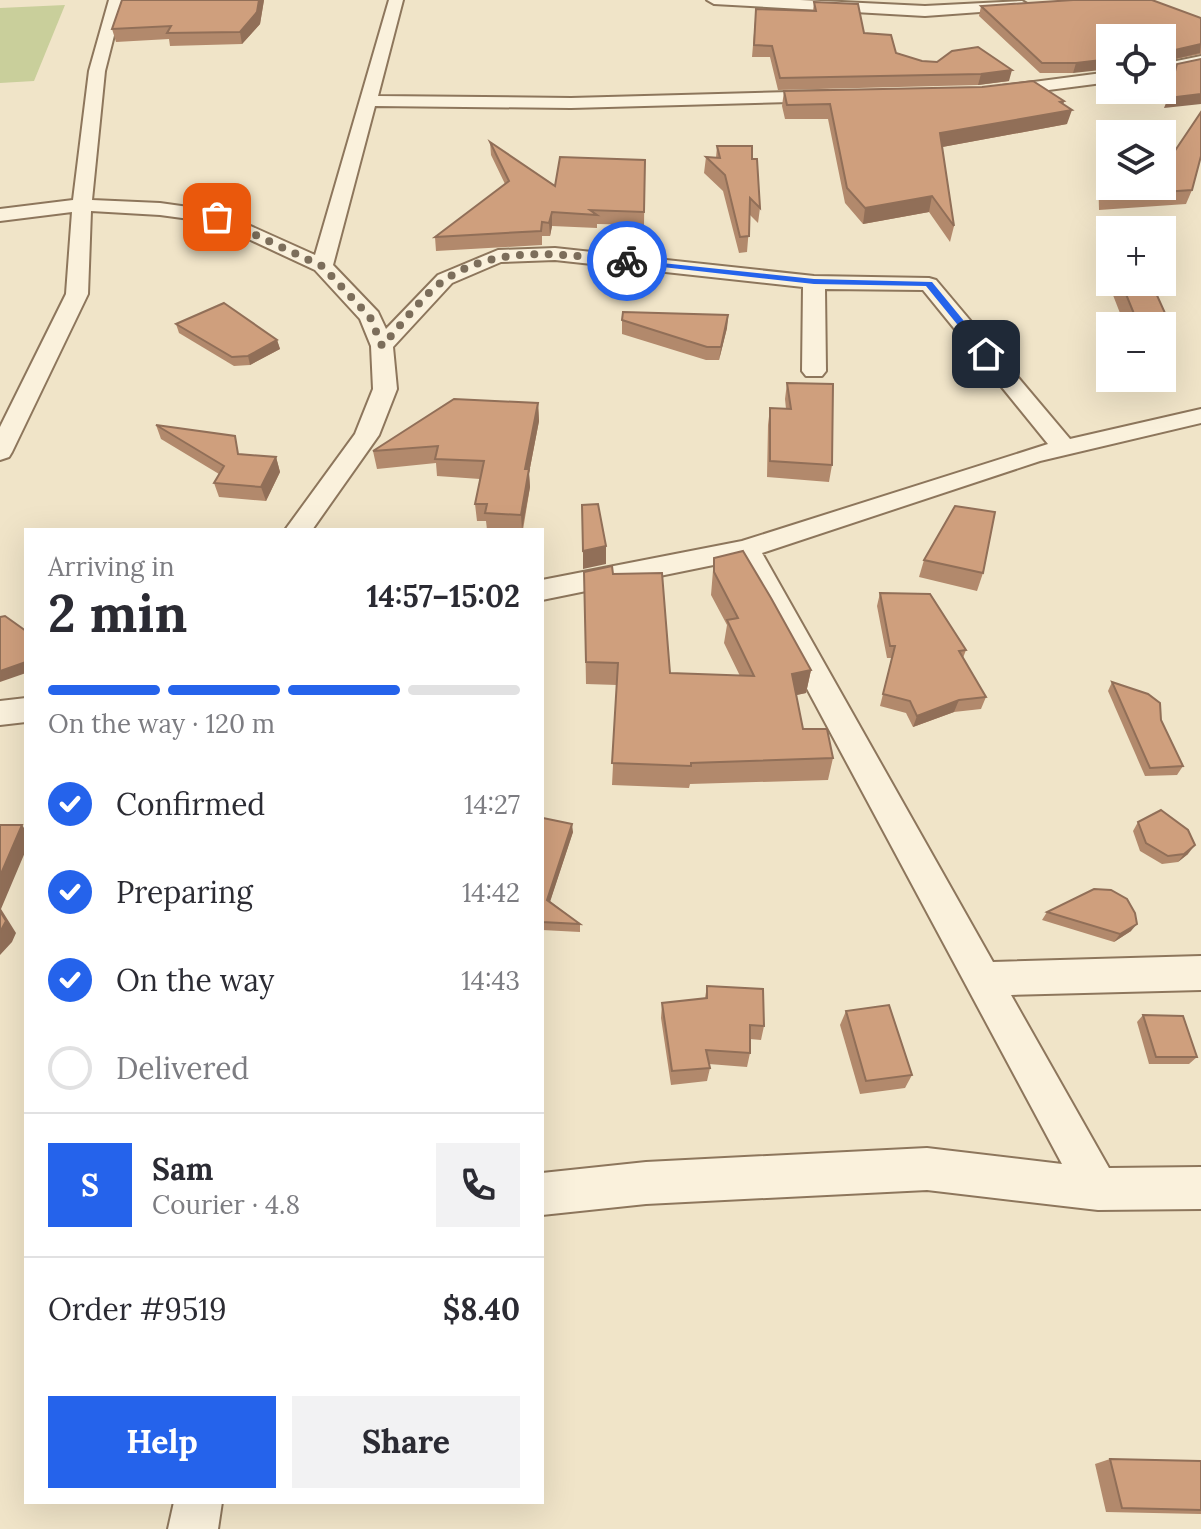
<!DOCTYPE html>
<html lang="en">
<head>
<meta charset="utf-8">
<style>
  :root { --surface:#fff; --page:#f2f2f3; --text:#2b2b33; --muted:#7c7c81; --line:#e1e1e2; --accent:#2563eb }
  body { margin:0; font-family:Lora,serif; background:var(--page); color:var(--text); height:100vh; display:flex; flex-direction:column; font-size:30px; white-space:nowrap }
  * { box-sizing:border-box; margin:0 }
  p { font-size:26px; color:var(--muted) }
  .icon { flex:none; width:44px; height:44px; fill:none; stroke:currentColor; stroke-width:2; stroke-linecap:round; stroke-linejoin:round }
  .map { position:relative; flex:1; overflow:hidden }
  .side { position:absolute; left:24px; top:528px; width:520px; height:976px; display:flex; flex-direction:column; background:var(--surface); border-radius:0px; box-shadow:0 8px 32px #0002 }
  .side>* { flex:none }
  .buttons { position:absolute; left:1096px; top:24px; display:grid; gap:16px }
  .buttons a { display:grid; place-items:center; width:80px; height:80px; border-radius:0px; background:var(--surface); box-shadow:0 8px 32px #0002; font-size:40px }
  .pin { position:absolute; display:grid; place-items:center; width:68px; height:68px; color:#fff; margin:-34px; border-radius:16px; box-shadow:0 4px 12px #0006 }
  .courier { position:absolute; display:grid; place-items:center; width:80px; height:80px; margin:-40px; border:6px solid #2563eb; border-radius:50%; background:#fff; color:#222; box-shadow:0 2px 10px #0007 }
  .head em { font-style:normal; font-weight:800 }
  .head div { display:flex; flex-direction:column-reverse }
  .head { display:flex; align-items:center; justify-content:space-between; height:136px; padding:0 24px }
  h1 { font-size:52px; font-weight:800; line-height:60px }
  .bar { display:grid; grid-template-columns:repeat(4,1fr); gap:12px 8px; align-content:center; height:96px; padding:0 24px }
  .bar i { height:10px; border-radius:6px; background:var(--line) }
  .bar .current { background:var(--accent) }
  .bar p { grid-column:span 4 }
  .line { display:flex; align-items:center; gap:20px; padding:0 24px; border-top:2px solid var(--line) }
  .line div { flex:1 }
  .round { display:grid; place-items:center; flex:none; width:84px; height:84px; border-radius:0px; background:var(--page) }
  ol { padding:0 24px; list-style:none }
  li { display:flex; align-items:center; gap:24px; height:88px }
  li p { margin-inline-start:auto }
  li .icon { padding:8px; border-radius:50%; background:var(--accent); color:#fff; stroke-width:4 }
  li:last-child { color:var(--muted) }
  li i { width:44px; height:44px; border:4px solid var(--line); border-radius:50% }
  .action { display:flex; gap:16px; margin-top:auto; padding:16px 24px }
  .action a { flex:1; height:92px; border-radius:0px; background:var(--accent); color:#fff; font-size:32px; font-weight:800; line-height:92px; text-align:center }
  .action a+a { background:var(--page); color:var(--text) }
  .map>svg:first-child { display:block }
  .green { fill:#c9cf9b }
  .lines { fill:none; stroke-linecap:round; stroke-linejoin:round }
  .minor-casing { stroke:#8d765c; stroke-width:4 }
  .minor { fill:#faf1dc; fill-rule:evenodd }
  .wall { fill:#b2896c }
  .shaded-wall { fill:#916f58 }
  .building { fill:#cf9f7d; stroke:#916f58; stroke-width:2 }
  .route { fill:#2563eb }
  .done { stroke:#7c6e5b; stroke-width:8; stroke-dasharray:0 14.4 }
</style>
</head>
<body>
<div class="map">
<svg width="1201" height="1529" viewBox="0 0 1201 1529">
  <rect width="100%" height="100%" fill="#f0e4c8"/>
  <path class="green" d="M65 5 34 81 0 83V8Z"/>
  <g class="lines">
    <g class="minor-casing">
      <g id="minor">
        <path d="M109 0H123L105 71 92 200 160 203 217 211 315 255 389 0H403L378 96 571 98 828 91 836 96 828 101 571 108 375 106 333 265 378 312 386 329 438 275 498 250 555 248 814 276 929 278 936 280 1070 439 1201 409V423L1040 461 762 553 993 962 1201 956V990L1011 995 1109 1168 1201 1167V1209L1098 1210 927 1190 646 1204 542 1215V1173L646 1162 927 1148 1062 1164 738 560 542 600V580L742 541 1048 444 923 290 825 289 826 371 822 376H806L802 371 803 287 555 260 501 262 452 283 393 347 397 389 379 435 312 530H285L355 434 373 389 371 346 360 319 315 270 212 222 160 215 91 211 88 294 12 452 9 457 0 460V427L66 294 72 212 0 221V209L73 200 89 71Z"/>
        <path d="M707 0H800L925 6 1022 1 1029 5 1022 9 925 16 714 4Z"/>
        <path d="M1201 56V66L1162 74V64Z"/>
        <path d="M1110 72V82L1002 96 994 91 1002 86Z"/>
        <path d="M26 698V722L0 725V701Z"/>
        <path d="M174 1502H222L218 1529H168Z"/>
      </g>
    </g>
    <use href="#minor" class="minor"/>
  </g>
  <g class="wall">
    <path d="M122 0H264L260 24 242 44 170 46 169 39 116 42 112 29Z"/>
    <path d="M814 2 896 53 922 61 937 62 1009 81 978 85 778 90 770 57H752L756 9 813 11Z"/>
    <path d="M981 6 1201 18V54L1162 62V38L1073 73H1040L979 16Z"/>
    <path d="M784 91 1064 101 1063 104 1067 124 942 147 954 226 950 242 929 212 863 224 845 203 828 119H785L782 106Z"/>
    <path d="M490 142 555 186 645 160 644 225 597 224V228L552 226 550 236H542V245L436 251 435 237 505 184 491 155Z"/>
    <path d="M717 146 752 159 760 208 758 223 750 215 747 252 739 253 723 191 704 173 706 157 716 158Z"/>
    <path d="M1102 159 1162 186 1192 190 1186 204 1099 210 1098 172Z"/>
    <path d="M1110 256V282H1151L1174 333 1166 350 1162 349V326H1125L1104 272Z"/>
    <path d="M728 315 727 328 719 360H706L622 334V320Z"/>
    <path d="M176 324 277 340 280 349 250 365 234 366 179 333Z"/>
    <path d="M787 383 832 465 829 482 767 477 768 425 770 408 786 409 785 399Z"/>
    <path d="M538 403 539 421 529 473 530 487 523 530H487L486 521H477L475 504 480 479 437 476 436 463 377 469 373 451Z"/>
    <path d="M156 425 240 454 276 457 280 472 266 501 219 497 214 483 219 474 161 439Z"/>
    <path d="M714 558 811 670 806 693 796 695 803 729 833 758 828 780 690 784 689 788 612 785 617 685 586 684 584 572 613 574 670 673 740 676 724 643 727 625 711 595Z"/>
    <path d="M924 560 983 573 977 591 919 577Z"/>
    <path d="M880 593 966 650 963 658 986 697 981 709 954 712 913 727 906 713 880 706 892 658H887L877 606Z"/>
    <path d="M1112 682 1161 720 1183 766 1177 775 1145 776 1108 691Z"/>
    <path d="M542 821 573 832 550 901 580 924V932L542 930Z"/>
    <path d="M1138 822 1188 854 1178 862 1162 864 1140 851 1133 831Z"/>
    <path d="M1047 912 1131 931 1114 942 1042 920Z"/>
    <path d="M707 986 764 1026 761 1040 750 1039V1053L747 1067 709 1064 710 1068 707 1081 671 1085 661 1018 662 1003 705 998Z"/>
    <path d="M846 1011 912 1075 905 1088 860 1094 840 1025Z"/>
    <path d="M1143 1015 1197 1057 1189 1064H1149L1137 1022Z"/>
    <path d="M1110 1459 1201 1461V1514L1106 1512 1095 1464Z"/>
  </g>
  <g class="shaded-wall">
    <path d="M259 0H264L260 24 242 44 240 32Z"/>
    <path d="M1201 44 1200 53 1162 62V53Z"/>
    <path d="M1110 59V69L1073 73 1076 63Z"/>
    <path d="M1012 70 1009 81 978 85 981 74Z"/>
    <path d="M1201 94V104L1164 108 1168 98Z"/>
    <path d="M1064 101 1061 112 1072 110 1067 124 937 148 940 133Z"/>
    <path d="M932 196 929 212 863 224 865 208Z"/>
    <path d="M552 212V226L550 236 549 223Z"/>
    <path d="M728 315 727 328 719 360 721 347Z"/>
    <path d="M277 340 280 349 250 365 248 356Z"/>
    <path d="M538 403 539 421 529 473 530 487 522 530 521 515 525 469Z"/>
    <path d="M276 457 280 472 266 501 261 487Z"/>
    <path d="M606 546V564L583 569V551Z"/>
    <path d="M26 662V673L0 682V671Z"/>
    <path d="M811 670 806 693 788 697 792 674Z"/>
    <path d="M959 700 954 712 913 727 917 716Z"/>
    <path d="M572 824 573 832 548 908 547 900Z"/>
    <path d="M22 825 26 831V850L1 909 16 933 12 942 0 955V876Z"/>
    <path d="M1195 845 1188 854 1178 862 1184 854Z"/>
    <path d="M1137 924 1131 931 1114 942 1120 934Z"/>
  </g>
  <g class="building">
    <path d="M122 0H259L257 12 240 32 167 33 171 26 112 29Z"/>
    <path d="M1073 0H1152L1201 18V44L1162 53V38H1110V59L1076 63H1042L981 6Z"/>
    <path d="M814 2 858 4 864 33 891 35 896 53 922 61 937 62 952 51 978 47 1012 70 981 74 780 78 772 46 754 45 756 9 816 11Z"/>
    <path d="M1201 59V94L1168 98 1177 64Z"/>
    <path d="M1033 81 1064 101 1060 102 1072 110 940 133 954 226 932 196 865 208 847 188 830 104 787 105 784 91 982 87Z"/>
    <path d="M1201 112V156L1192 190 1104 196 1102 159 1110 158V186H1162V170Z"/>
    <path d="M490 142 555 186 560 157 645 160 644 212 590 210 597 215 552 212 549 223 542 222 541 231 435 237 509 181Z"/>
    <path d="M717 146H752V159H757L760 208 750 198 749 236 740 237 725 175 706 157 720 158Z"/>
    <path d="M1121 282H1151L1174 333 1162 332V326H1139Z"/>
    <path d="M224 303 277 340 248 356 232 357 176 324Z"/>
    <path d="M623 312 728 315 721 347H707L622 320Z"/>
    <path d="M787 383 833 384 832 465 770 461V408L791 409Z"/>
    <path d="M454 399 538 403 525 469H529L521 515 485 513 487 504H475L484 461 435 459 438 446 373 451Z"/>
    <path d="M156 425 235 436 238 454 276 457 261 487 214 483 224 466Z"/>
    <path d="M598 504 606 546 583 551 582 505Z"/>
    <path d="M955 506 995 512 983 573 924 560Z"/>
    <path d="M743 551 771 598 811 670 792 674 803 729H827L833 758 691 763V766L612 763 618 663 586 662 584 572 612 566 613 574 662 573 670 673 754 676 727 620 738 618 714 572V558Z"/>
    <path d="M880 593 930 594 966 650 959 651 986 697 959 700 917 716 910 701 883 694 895 646H890Z"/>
    <path d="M5 616 26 631V662L0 671V617Z"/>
    <path d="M1112 682 1148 694 1160 703 1161 720 1183 766 1150 768Z"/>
    <path d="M1161 810 1188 830 1195 845 1184 854 1168 856 1146 843 1138 822Z"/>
    <path d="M543 818 572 824 547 900 580 924 542 922Z"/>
    <path d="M0 825H22L0 876Z"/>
    <path d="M1094 889 1111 890 1127 899 1135 913 1137 924 1120 934 1047 912Z"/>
    <path d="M0 911 6 921 0 932Z"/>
    <path d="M707 986 763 989 764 1026 750 1025V1053L706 1050 710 1068 672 1071 662 1003 707 998Z"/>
    <path d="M889 1005 912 1075 866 1081 846 1011Z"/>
    <path d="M1143 1015 1183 1016 1197 1057H1156Z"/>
    <path d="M1110 1459 1201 1461V1510L1122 1508Z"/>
  </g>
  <path class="route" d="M624 259 814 279 932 282 991 354 983 356 926 286 814 284 627 263Z"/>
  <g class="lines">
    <path class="done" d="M217 217 322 266 370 317 382 346C401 326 424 293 446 279 500 243 566 255 627 261"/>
  </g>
</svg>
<div class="buttons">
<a><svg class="icon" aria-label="locate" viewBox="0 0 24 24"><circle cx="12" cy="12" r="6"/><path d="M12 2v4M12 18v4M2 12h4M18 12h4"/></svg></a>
<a><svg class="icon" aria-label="layers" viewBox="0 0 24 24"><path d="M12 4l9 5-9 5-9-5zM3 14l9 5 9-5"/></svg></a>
<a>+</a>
<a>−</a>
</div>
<div class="pin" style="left:217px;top:217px;background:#ea580c"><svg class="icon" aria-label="bag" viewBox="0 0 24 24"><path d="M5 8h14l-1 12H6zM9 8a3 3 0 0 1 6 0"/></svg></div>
<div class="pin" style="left:986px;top:354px;background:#1f2937"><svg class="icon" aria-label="home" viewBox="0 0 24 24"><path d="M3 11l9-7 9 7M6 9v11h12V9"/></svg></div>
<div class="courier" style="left:627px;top:261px"><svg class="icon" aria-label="bike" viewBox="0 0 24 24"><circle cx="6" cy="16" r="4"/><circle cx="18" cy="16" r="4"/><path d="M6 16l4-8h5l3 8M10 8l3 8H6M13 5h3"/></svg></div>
<section class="side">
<div class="head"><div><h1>2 min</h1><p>Arriving in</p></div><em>14:57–15:02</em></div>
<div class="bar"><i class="current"></i><i class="current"></i><i class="current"></i><i></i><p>On the way · 120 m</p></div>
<ol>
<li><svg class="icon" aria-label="check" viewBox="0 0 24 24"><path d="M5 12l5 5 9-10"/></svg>Confirmed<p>14:27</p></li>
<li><svg class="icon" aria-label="check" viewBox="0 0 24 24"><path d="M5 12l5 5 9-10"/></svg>Preparing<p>14:42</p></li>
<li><svg class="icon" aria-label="check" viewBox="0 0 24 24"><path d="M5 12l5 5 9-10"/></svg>On the way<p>14:43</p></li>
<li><i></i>Delivered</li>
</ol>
<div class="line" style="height:144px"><b class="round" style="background:var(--accent);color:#fff">S</b><div><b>Sam</b><p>Courier · 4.8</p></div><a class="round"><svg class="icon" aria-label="phone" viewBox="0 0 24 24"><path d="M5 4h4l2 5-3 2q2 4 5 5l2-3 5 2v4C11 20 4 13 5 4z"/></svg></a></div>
<div class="line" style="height:104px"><div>Order #9519</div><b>$8.40</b></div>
<div class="action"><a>Help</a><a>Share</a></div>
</section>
</div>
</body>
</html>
